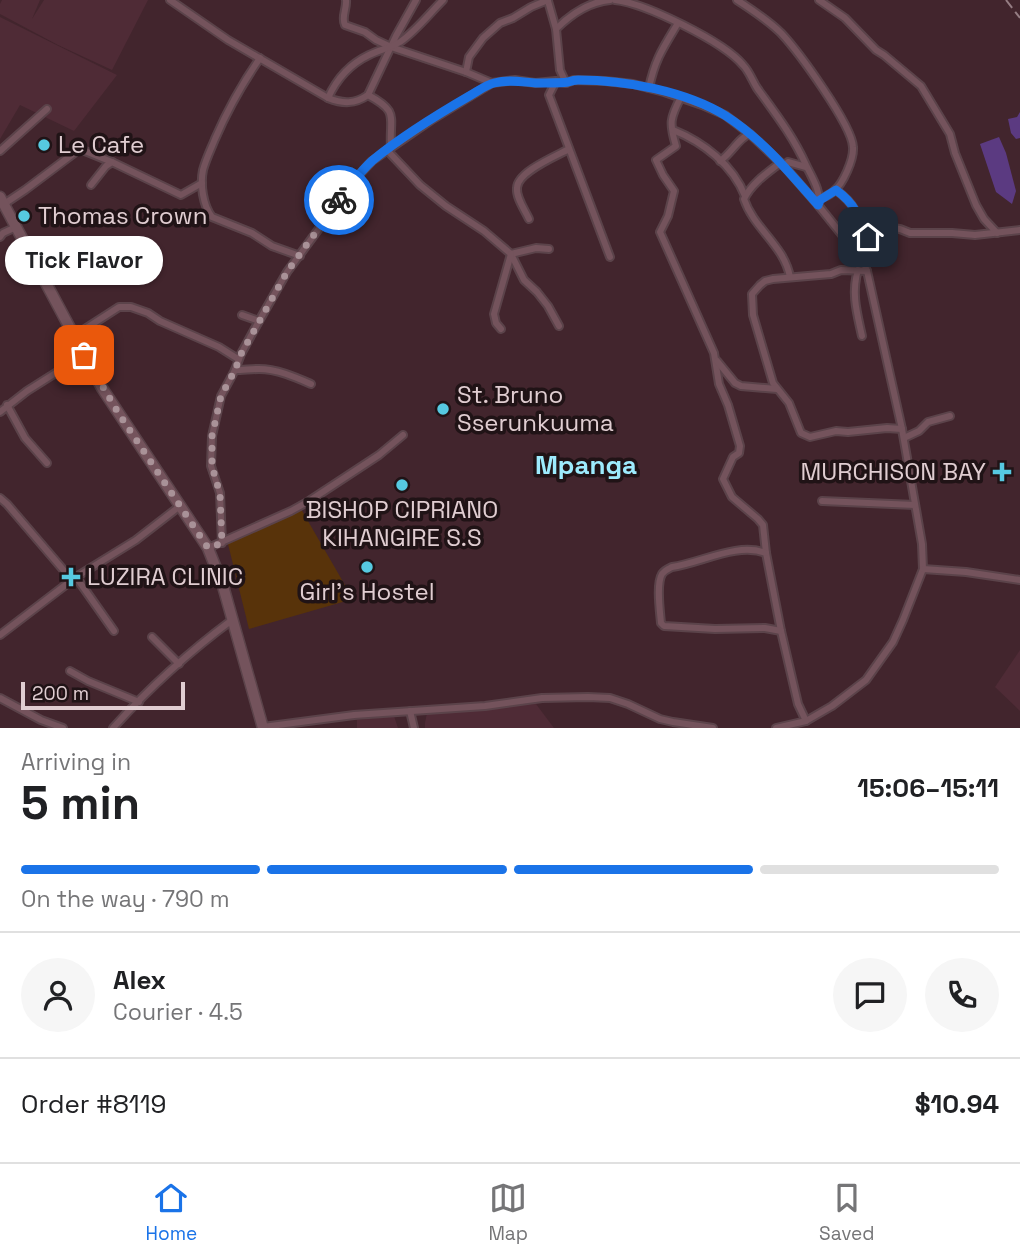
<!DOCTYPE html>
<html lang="en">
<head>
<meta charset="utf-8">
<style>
  :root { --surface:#fff; --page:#f6f6f6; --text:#202124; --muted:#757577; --line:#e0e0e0; --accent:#1a73e8 }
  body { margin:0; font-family:"Space Grotesk",sans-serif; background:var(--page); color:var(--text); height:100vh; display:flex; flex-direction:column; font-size:26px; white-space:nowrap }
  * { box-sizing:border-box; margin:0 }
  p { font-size:23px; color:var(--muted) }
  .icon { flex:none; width:38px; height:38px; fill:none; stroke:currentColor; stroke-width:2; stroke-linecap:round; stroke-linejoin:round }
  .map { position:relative; height:728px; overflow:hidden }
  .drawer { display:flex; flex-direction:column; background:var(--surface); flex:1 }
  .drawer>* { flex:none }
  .scale { position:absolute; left:21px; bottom:18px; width:164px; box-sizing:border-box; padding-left:7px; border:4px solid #e0cdd1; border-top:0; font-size:19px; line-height:24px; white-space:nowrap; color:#e0cdd1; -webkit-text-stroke:5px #201316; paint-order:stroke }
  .pin { position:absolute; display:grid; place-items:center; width:60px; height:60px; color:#fff; margin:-30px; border-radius:14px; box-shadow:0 4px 10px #0006 }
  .courier { position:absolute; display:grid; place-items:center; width:70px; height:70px; margin:-35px; border:5px solid #1a73e8; border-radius:50%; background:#fff; color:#222; box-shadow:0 2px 9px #0007 }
  .bubble { position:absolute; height:49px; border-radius:24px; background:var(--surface); box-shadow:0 2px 5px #0004; font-size:23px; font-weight:800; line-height:49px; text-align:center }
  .overview em { font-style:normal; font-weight:800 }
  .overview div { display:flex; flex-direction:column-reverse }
  .overview { display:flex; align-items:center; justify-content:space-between; height:119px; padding:0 21px }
  h1 { font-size:46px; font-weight:800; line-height:52px }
  .bar { display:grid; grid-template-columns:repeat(4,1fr); gap:10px 7px; align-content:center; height:84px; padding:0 21px }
  .bar i { height:9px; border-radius:5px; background:var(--line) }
  .bar .selected { background:var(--accent) }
  .bar p { grid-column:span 4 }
  .line { display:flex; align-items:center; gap:18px; padding:0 21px; border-top:2px solid var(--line) }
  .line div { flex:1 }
  .round { display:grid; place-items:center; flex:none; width:74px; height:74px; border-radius:37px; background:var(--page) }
  .tab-bar { display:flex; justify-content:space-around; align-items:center; height:98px; border-top:2px solid var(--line); background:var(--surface); font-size:19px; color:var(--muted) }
  .tab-bar a { display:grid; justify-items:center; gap:4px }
  .tab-bar .selected { color:var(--accent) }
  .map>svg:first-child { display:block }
  .built { fill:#4f2b36 }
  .pitch { fill:#58330a }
  .water { fill:#5b3a81 }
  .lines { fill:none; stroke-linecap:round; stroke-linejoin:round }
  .street-casing { stroke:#5b434a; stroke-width:10 }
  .secondary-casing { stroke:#5b434a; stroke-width:13 }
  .street { stroke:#74535c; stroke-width:6 }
  .secondary { stroke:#74535c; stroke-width:10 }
  .rail { stroke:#957d83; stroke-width:2; stroke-dasharray:10 5; stroke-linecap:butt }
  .done { stroke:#a99298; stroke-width:7; stroke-dasharray:0 12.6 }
  .route { stroke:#1a73e8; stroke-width:9 }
  .poi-dot { fill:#56c9e1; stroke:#201316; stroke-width:2.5 }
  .labels { text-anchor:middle; stroke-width:7; stroke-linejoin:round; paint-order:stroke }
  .poi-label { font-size:24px; fill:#e0cdd1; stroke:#201316; text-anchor:start }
  .neighbourhood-label { font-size:26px; font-weight:bold; fill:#9debfd; stroke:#201316 }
</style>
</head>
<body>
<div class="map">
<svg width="1020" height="728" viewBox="0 0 1020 728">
  <rect width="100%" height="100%" fill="#42252d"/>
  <g class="built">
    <path d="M2 0H40L32 19 44 0H148L112 70 58 45 0 14V4Z"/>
    <path d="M0 17 117 75 74 131 20 105 0 139Z"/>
    <path d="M1020 650V711L995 687Z"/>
    <path d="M536 704 554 728H425V723L427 713Z"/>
    <path d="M394 716 398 728H357V720Z"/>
  </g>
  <path class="pitch" d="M301 509 353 599 249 629 228 544Z"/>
  <g class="water">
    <path d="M1020 112V138L1016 139 1011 133 1008 119 1017 117Z"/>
    <path d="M999 137 1006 153 1016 191 1012 204 996 192 980 144Z"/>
  </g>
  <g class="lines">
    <g class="street-casing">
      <g id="street">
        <path d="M170 0 228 40 328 98C343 104 355 104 368 95L396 36 416 0"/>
        <path d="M346 0C347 9 341 17 345 25L365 32 376 40 391 47 466 72 492 83 515 80 535 83 556 81 566 83 574 80 605 81 633 84 664 92 702 105 725 115 750 134 784 166 818 205 863 261 867 271 902 429 922 544 923 569 903 620 893 642 866 680 832 706 806 721 776 728"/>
        <path d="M615 0C645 3 724 42 743 65 749 71 752 80 757 88 775 113 793 136 806 165 811 176 822 192 818 205"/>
        <path d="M737 0C752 10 768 20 781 33 798 51 852 125 853 147 854 159 843 184 834 191 830 195 824 197 820 199"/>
        <path d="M819 0 845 18 876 50 884 55 921 86 950 134 955 153 976 205 984 219 997 233"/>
        <path d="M548 1 556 29"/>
        <path d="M260 58C242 84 227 111 215 139 211 149 206 159 203 170 200 184 203 206 212 217L252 233 272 246 300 256"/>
        <path d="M466 72 469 57 483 38 500 23 513 18 531 7 548 0"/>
        <path d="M556 81 549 95 610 257"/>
        <path d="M566 83 560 70 556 29C571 14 589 2 610 0"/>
        <path d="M649 88C655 59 663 48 678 23"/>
        <path d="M368 95C400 112 389 117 391 147"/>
        <path d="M681 97C670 118 669 123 676 146L656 160 663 175 674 191 668 216 660 232 714 353 719 384 728 405 740 446 739 453 733 457 723 479 732 497 758 519 763 525 766 553 781 631 798 704 806 721"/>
        <path d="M328 98C337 78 350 64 369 55 379 50 390 48 400 42 416 31 429 14 443 0"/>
        <path d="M673 130C703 142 733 165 745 196"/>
        <path d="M387 150 420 185 446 206 484 231 511 254 524 280 537 292 548 306 559 326"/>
        <path d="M0 151 47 109"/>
        <path d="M720 161C731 154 739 137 750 134"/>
        <path d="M780 163C767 173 751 184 744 199 754 229 784 245 790 277"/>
        <path d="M784 166 788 162 806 167"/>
        <path d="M91 185 106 166 112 162 181 195 202 183"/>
        <path d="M836 190C855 204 859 214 861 237"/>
        <path d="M4 204 25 190 77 151H85L112 162"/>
        <path d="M529 219C525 210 516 198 517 188 517 172 556 156 569 149"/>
        <path d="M0 237 3 233 16 227"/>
        <path d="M511 254 536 248 549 249"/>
        <path d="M863 261 862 241 861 237 864 238 892 228 900 229 910 233H952L975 235 1020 230"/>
        <path d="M858 270C851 293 857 313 862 336"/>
        <path d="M867 271 841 270 831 274 773 279 765 281 760 285 752 294 753 315 773 383 789 403 801 433 810 437 836 431 848 432 887 428 902 429"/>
        <path d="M259 321 287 272 357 177 372 161 433 119 492 83"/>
        <path d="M501 329 496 323 494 314 511 254"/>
        <path d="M74 336 119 307H131L148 313 160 321 219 347 238 359"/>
        <path d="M717 361 735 383 741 386 777 389"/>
        <path d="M235 370C243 370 251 369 259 369 277 369 295 377 311 384"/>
        <path d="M7 405 25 438 47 463"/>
        <path d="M0 412 27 391 84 355"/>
        <path d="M904 438 919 431 928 422 950 416"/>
        <path d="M0 498 7 504 72 580"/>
        <path d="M822 501 915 505"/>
        <path d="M222 543 220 493 211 466 212 436 221 396 235 370 241 354 259 321 242 315"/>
        <path d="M208 548 291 511 309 501 379 455 403 435"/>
        <path d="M766 553C737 542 701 563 672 567 668 569 665 570 662 574 656 584 660 611 661 623L664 626 715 629 765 628 781 631"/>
        <path d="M923 569 966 572 1020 580"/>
        <path d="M76 577 114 631"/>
        <path d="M0 635 76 577 136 540 180 506"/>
        <path d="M152 637 179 664"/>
        <path d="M70 671 88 681 139 702"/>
        <path d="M0 698 41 720 63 728"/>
        <path d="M410 711 414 728"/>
        <path d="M263 727 354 715 485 706 542 698 588 697 610 698 628 704 660 719 673 722 713 728"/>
        <path d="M113 728C148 689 189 652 232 620"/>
      </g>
    </g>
    <g class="secondary-casing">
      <path id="secondary" d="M0 197 102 388 208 548 223 586 263 728"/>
    </g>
    <use href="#street" class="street"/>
    <use href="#secondary" class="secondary"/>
    <path class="rail" d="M1006 0 1020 18"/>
  </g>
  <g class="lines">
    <path class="done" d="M84 355 119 414 208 548 222 543 220 494 212 466V436L221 396 235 370 241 354 287 272 339 200"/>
    <path class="route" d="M339 200C350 187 360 171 373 160 401 137 440 113 471 95 478 91 486 85 494 83 509 79 522 82 536 83 543 83 563 83 568 82 571 81 575 80 578 80 625 80 686 91 726 116 762 139 790 173 818 205L820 200 836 190C855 204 859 214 861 237H868"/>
  </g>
  <g class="poi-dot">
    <circle cx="44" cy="145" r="7"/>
    <circle cx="24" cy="216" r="7"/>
    <circle cx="443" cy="409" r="7"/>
    <path d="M998.5 461.5h7v7h7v7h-7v7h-7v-7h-7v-7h7z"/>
    <circle cx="402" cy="485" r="7"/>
    <circle cx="367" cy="567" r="7"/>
    <path d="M67.5 566.5h7v7h7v7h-7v7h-7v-7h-7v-7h7z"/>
  </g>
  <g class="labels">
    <g class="poi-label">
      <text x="58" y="153">Le Cafe</text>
      <text x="38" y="224">Thomas Crown</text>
      <text x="457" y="403">St. Bruno<tspan x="457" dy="28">Sserunkuuma</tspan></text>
      <text x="986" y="480" text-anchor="end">MURCHISON BAY</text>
      <text x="402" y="518" text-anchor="middle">BISHOP CIPRIANO<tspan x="402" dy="28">KIHANGIRE S.S</tspan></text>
      <text x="87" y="585">LUZIRA CLINIC</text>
      <text x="367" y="600" text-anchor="middle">Girl's Hostel</text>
    </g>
    <g class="neighbourhood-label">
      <text x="586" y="474">Mpanga</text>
    </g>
  </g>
</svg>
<div class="scale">200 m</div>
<div class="pin" style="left:84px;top:355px;background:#ea580c"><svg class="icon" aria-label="bag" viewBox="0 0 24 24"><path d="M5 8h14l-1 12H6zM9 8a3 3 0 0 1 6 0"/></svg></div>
<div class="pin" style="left:868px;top:237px;background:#1f2937"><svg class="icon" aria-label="home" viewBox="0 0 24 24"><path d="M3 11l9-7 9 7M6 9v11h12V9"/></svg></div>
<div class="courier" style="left:339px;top:200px"><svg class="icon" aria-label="bike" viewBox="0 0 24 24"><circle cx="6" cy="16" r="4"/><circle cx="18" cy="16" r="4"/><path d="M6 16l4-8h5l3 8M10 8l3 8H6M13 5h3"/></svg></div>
<div class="bubble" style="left:5px;top:236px;width:158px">Tick Flavor</div>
</div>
<section class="drawer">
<div class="overview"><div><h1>5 min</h1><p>Arriving in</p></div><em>15:06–15:11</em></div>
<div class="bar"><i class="selected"></i><i class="selected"></i><i class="selected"></i><i></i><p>On the way · 790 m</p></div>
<div class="line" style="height:126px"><a class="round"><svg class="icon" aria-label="person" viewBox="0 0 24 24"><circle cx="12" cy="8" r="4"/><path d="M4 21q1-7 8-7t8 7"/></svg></a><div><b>Alex</b><p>Courier · 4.5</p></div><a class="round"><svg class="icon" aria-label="chat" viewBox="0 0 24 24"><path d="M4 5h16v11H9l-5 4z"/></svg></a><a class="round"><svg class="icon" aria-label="phone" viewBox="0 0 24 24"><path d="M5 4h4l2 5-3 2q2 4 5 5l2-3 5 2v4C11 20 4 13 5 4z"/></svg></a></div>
<div class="line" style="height:91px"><div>Order #8119</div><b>$10.94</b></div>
</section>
<nav class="tab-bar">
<a class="selected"><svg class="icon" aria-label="home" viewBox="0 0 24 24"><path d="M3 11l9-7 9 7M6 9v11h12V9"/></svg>Home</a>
<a><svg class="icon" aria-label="map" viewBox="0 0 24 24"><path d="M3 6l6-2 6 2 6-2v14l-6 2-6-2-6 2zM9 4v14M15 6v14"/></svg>Map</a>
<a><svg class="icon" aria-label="saved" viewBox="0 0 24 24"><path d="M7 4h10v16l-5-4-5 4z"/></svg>Saved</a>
</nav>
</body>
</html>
